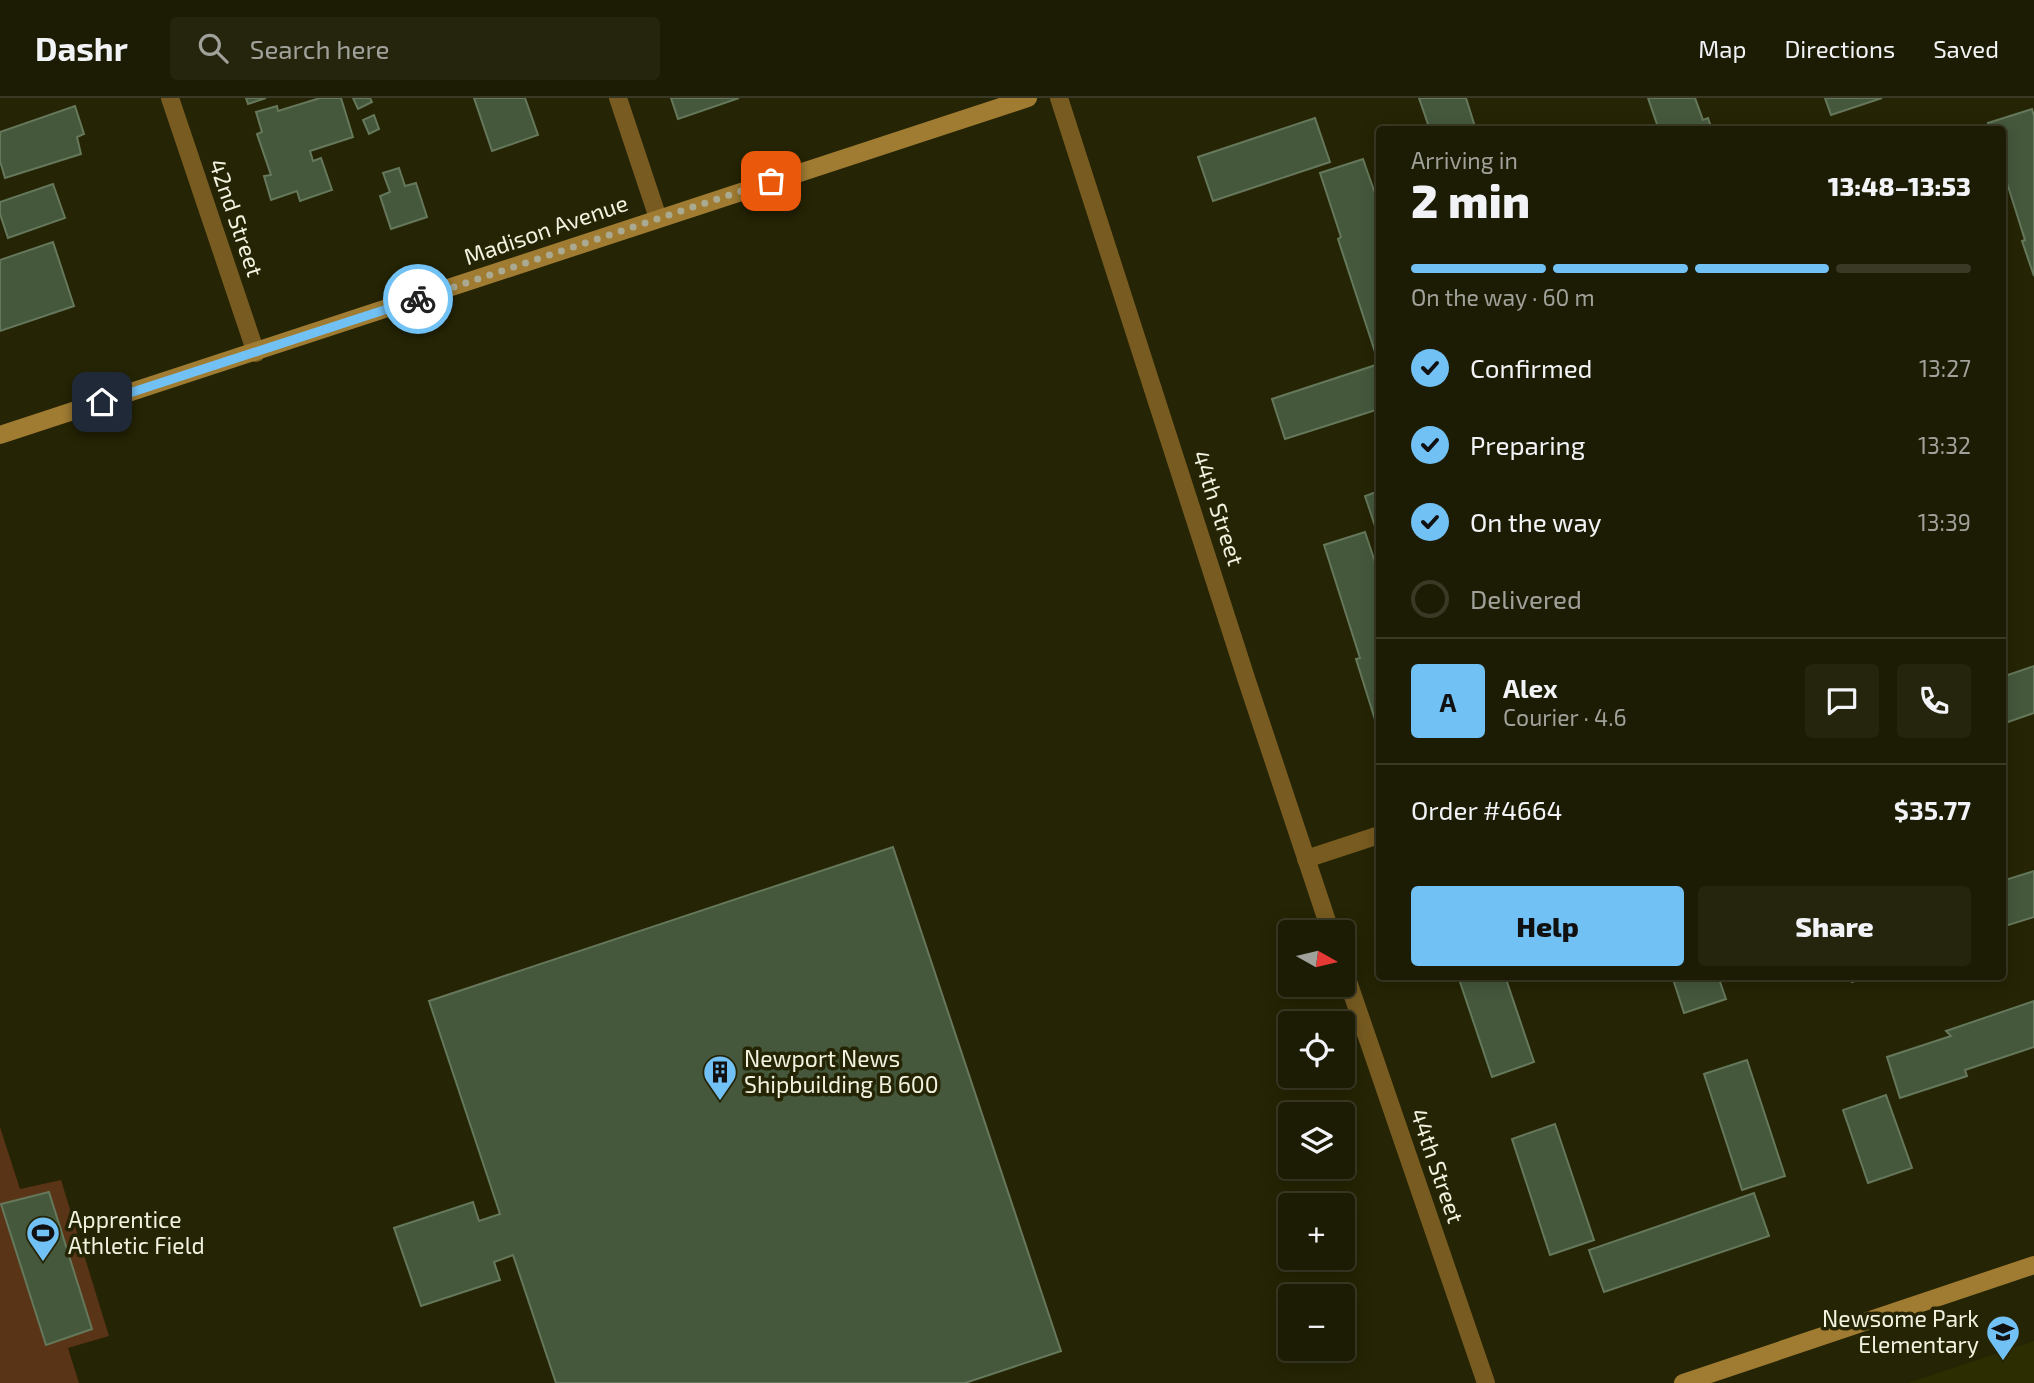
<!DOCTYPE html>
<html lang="en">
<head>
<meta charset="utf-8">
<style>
  :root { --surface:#1c1b03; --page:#25240d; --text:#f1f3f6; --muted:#a0a19a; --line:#3a3925; --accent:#72c1f5 }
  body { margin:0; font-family:"Exo 2",sans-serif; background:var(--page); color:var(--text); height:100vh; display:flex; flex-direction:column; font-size:26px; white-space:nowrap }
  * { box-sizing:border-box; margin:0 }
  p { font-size:23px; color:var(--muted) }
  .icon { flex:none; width:38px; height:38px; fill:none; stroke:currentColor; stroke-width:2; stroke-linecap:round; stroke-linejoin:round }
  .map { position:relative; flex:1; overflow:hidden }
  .drawer { position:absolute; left:1376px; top:28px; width:630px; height:854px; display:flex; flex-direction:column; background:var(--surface); border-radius:7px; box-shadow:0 4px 18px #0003,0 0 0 2px var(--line) }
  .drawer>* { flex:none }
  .needle { width:46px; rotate:98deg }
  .fabs { position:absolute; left:1278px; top:822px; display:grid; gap:14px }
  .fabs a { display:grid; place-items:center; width:77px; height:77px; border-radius:7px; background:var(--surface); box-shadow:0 4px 18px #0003,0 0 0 2px var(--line); font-size:35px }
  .pin { position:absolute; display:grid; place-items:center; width:60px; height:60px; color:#fff; margin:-30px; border-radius:14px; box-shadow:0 4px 10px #0006 }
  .courier { position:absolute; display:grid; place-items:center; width:70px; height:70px; margin:-35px; border:5px solid #72c1f5; border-radius:50%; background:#fff; color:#222; box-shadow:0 2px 9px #0007 }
  .head em { font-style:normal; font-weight:800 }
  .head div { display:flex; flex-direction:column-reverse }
  .head { display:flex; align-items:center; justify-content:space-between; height:119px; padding:0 35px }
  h1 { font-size:46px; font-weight:800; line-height:52px }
  .bar { display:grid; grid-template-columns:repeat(4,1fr); gap:10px 7px; align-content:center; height:84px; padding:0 35px }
  .bar i { height:9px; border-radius:5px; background:var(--line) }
  .bar .on { background:var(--accent) }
  .bar p { grid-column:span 4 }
  .line { display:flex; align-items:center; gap:18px; padding:0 35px; border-top:2px solid var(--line) }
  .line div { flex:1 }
  .round { display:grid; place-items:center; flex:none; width:74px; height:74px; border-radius:7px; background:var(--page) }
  ol { padding:0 35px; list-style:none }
  li { display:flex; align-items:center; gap:21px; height:77px }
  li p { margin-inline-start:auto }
  li .icon { padding:7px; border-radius:50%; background:var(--accent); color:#111; stroke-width:4 }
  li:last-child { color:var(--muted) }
  li i { width:38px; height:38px; border:4px solid var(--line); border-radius:50% }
  .button { display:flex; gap:14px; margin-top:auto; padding:14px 35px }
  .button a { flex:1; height:80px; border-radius:7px; background:var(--accent); color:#111; font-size:28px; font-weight:800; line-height:80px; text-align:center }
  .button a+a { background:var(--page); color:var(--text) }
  header { display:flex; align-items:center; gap:42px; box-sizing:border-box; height:98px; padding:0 35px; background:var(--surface); border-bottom:2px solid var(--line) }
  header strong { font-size:33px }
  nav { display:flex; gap:38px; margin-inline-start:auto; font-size:24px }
  .search { width:490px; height:63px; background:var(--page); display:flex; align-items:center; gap:18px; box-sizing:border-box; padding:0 24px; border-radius:7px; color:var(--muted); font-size:26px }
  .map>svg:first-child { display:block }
  .built { fill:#2d2d02 }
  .green { fill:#593416 }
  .building { fill:#45583c; stroke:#65785b; stroke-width:2 }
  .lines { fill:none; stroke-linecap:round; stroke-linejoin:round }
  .street { stroke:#775b20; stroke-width:18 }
  .secondary { stroke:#a07c32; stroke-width:18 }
  .done { stroke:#aaaa92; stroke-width:7; stroke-dasharray:0 12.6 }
  .route { stroke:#72c1f5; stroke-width:9 }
  .labels { text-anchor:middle; stroke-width:7; stroke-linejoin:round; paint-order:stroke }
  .street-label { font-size:23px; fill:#f1f2df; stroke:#252404 }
  .poi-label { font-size:23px; fill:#f1f2df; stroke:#252404; text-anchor:start }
</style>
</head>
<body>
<header>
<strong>Dashr</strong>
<div class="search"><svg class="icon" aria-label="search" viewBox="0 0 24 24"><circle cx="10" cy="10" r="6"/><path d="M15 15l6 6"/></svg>Search here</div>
<nav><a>Map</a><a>Directions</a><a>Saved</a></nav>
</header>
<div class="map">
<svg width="2034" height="1285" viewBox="0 0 2034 1285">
  <rect width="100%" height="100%" fill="#252404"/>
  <path class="built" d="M2034 1243V1285H1908Z"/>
  <path class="green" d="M0 1029 20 1091 61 1082 109 1238 68 1250 79 1285H0Z"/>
  <g class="building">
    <path d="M246 0H266L248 6Z"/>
    <path d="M320 0H341L353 39 310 53 313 63 321 60 332 92 300 103 297 93 271 102 264 78 271 77 257 36 262 34 256 14 277 8 278 13Z"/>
    <path d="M353 0H370L372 4 358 11Z"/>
    <path d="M474 0H525L538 37 492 53Z"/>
    <path d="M671 0H739L678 21Z"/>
    <path d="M1419 0H1466L1476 32H1430Z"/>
    <path d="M1648 0H1695L1703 22 1708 20 1712 32H1659Z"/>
    <path d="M1825 0H1882L1831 17Z"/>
    <path d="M75 8 84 36 77 39 81 56 5 80 0 63V34Z"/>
    <path d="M2032 11 2034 18V178L2022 143 2025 142 2002 69V32H1990L1988 25Z"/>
    <path d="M374 17 379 31 369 36 363 22Z"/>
    <path d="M1315 20 1330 64 1213 103 1198 59Z"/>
    <path d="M1363 61 1379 107V256L1376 257 1338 141 1341 139 1320 75Z"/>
    <path d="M399 70 405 88 416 85 427 119 391 131 380 98 390 94 383 75Z"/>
    <path d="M53 86 65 120 8 140 0 116V104Z"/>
    <path d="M53 144 74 208 0 233V162Z"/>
    <path d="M1379 266V311L1285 341 1272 301Z"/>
    <path d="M1379 393V440L1365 398Z"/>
    <path d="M1365 434 1379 476 1377 628 1356 561 1360 560 1324 447Z"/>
    <path d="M2034 568V615L2002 626V579Z"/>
    <path d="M893 749 1061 1253 965 1285H556L513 1157 494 1164 500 1182 421 1208 394 1130 473 1104 479 1123 500 1116 429 903Z"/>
    <path d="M2034 773V819L2002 829V783Z"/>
    <path d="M1458 878H1505L1534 964 1492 979Z"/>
    <path d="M1672 878H1718L1726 901 1684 915Z"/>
    <path d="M1850 878H1870L1852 884Z"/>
    <path d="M2034 903V949L1965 972 1967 978 1900 1000 1887 959 1951 938 1946 933Z"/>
    <path d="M1747 962 1785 1078 1742 1092 1704 976Z"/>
    <path d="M1886 997 1912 1070 1868 1085 1843 1012Z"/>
    <path d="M1555 1026 1594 1142 1550 1157 1512 1041Z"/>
    <path d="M49 1094 92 1231 46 1247 1 1106Z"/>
    <path d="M1754 1095 1769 1138 1604 1194 1589 1152Z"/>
  </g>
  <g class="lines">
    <g class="street">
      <path d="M170 0 256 255"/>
      <path d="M618 0 658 120"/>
      <path d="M1059 0 1247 583 1331 835"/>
      <path d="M1306 761 1379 737"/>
      <path d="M1342 866 1486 1285"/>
    </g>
    <g class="secondary">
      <path d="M0 337C343 227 685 112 1028 0"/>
      <path d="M1683 1285 2034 1167"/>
    </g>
  </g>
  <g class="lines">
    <path class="done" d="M418 201 771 83"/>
    <path class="route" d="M102 304 418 201"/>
  </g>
  <defs>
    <g id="building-pin" transform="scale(1.75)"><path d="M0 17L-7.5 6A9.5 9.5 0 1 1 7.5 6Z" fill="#72c1f5" stroke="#252404"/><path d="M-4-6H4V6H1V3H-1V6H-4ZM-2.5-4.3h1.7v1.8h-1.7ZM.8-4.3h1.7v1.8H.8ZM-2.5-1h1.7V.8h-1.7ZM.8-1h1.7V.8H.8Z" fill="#111"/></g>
    <g id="stadium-pin" transform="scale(1.75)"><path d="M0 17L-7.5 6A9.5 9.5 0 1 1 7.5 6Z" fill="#72c1f5" stroke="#252404"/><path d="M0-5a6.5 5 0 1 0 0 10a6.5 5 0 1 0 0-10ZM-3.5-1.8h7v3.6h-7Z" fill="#111"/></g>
    <g id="school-pin" transform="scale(1.75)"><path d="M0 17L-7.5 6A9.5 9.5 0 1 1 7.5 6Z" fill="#72c1f5" stroke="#252404"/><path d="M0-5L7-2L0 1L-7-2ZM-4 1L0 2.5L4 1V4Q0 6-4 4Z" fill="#111"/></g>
  </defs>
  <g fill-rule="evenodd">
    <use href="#building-pin" x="720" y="974"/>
    <use href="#stadium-pin" x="43" y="1135"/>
    <use href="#school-pin" x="2003" y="1234"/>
  </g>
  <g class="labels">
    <g class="street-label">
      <text transform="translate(236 120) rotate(71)" y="8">42nd Street</text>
      <text transform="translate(546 132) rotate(-19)" y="8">Madison Avenue</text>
      <text transform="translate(1218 410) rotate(72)" y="8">44th Street</text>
      <text transform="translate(1437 1068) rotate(71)" y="8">44th Street</text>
    </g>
    <g class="poi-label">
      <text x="744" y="969">Newport News<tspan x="744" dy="26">Shipbuilding B 600</tspan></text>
      <text x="68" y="1130">Apprentice<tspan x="68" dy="26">Athletic Field</tspan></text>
      <text x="1979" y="1229" text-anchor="end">Newsome Park<tspan x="1979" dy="26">Elementary</tspan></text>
    </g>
  </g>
</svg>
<div class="fabs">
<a><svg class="needle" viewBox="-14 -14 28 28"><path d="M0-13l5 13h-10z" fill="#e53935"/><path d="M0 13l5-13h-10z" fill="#a0a19a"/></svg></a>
<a><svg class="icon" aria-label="locate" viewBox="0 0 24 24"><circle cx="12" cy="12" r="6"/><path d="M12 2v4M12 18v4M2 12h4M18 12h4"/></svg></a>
<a><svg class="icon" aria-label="layers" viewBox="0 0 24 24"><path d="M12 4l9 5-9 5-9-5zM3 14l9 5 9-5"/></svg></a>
<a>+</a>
<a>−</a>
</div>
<div class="pin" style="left:771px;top:83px;background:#ea580c"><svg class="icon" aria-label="bag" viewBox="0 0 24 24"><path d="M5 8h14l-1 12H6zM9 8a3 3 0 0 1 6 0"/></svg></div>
<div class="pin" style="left:102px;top:304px;background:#1f2937"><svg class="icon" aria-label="home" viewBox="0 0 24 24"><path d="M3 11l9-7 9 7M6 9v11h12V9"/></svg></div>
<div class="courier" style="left:418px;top:201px"><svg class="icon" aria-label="bike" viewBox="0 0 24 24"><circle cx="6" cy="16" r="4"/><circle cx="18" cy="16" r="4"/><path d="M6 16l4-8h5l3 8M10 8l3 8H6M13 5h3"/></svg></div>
<section class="drawer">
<div class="head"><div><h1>2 min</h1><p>Arriving in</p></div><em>13:48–13:53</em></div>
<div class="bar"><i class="on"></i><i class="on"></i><i class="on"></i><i></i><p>On the way · 60 m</p></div>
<ol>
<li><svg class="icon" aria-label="check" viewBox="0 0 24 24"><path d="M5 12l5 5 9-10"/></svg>Confirmed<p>13:27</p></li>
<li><svg class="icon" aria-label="check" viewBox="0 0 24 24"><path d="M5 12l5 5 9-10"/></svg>Preparing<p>13:32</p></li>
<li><svg class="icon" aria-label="check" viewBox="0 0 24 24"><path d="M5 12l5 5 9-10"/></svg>On the way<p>13:39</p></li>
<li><i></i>Delivered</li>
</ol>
<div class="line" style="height:126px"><b class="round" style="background:var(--accent);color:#111">A</b><div><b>Alex</b><p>Courier · 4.6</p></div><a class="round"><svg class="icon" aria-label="chat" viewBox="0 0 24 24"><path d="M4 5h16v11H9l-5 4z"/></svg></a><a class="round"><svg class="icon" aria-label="phone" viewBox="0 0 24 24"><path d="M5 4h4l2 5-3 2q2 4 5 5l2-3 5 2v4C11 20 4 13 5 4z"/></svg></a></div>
<div class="line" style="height:91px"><div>Order #4664</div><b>$35.77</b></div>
<div class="button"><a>Help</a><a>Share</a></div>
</section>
</div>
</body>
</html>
